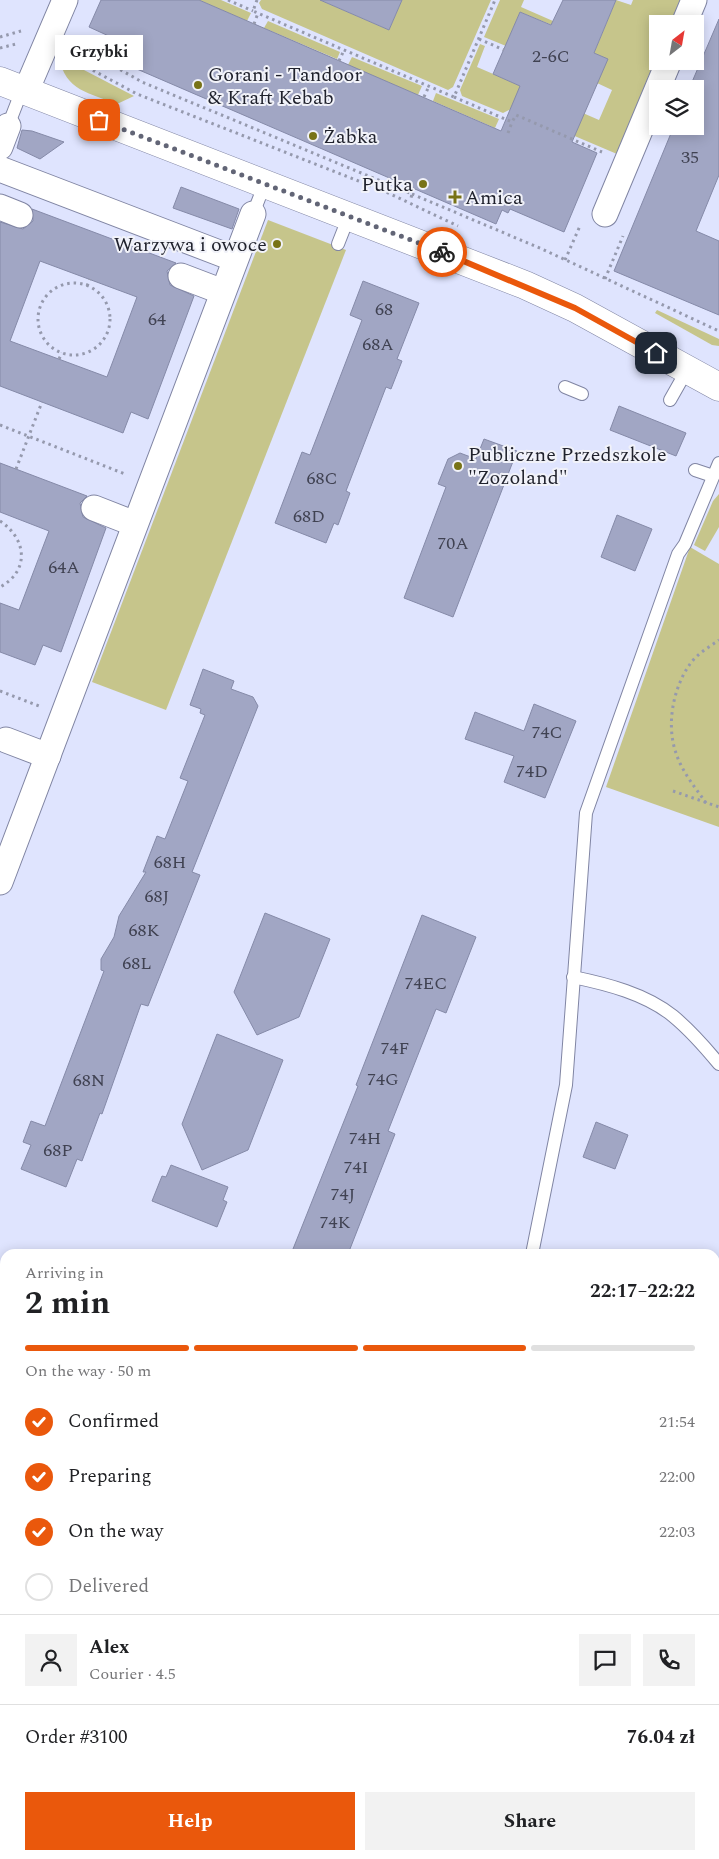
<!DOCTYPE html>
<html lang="en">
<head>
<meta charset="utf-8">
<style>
  :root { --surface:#fff; --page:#f2f2f2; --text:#202124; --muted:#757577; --line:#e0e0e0; --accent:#ea580c }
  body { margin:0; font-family:Spectral,serif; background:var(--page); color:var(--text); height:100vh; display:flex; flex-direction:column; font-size:19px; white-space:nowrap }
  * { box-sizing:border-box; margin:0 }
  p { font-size:16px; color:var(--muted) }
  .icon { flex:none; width:28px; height:28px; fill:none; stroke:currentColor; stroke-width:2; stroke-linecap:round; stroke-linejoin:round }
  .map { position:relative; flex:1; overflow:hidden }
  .sheet { position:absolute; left:0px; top:1249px; width:720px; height:611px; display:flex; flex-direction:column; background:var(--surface); border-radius:15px 15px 0 0; box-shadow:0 2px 12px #0003 }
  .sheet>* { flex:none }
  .needle { width:32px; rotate:31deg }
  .tools { position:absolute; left:649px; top:15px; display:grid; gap:10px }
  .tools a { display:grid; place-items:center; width:55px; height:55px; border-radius:0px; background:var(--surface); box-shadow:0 2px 12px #0003; font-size:25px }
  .pin { position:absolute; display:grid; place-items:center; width:42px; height:42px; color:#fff; margin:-21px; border-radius:10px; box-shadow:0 2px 8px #0006 }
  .courier { position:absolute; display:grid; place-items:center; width:50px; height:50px; margin:-25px; border:4px solid #ea580c; border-radius:50%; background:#fff; color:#222; box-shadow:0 1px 6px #0007 }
  .bubble { position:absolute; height:35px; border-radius:0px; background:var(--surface); box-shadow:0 2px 12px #0003; font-size:16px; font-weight:700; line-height:35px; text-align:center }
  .overview em { font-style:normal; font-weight:700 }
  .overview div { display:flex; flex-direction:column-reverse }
  .overview { display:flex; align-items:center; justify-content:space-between; height:85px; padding:0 25px }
  h1 { font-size:32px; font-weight:700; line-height:38px }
  .bar { display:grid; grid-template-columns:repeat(4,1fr); gap:8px 5px; align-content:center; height:60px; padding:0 25px }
  .bar i { height:6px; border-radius:4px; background:var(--line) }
  .bar .selected { background:var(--accent) }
  .bar p { grid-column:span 4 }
  .line { display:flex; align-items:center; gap:12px; padding:0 25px; border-top:1px solid var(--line) }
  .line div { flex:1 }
  .round { display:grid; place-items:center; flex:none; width:52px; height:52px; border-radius:0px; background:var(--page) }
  ol { padding:0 25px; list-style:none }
  li { display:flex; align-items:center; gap:15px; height:55px }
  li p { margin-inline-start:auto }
  li .icon { padding:5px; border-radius:50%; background:var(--accent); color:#fff; stroke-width:4 }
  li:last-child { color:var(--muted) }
  li i { width:28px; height:28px; border:2px solid var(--line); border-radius:50% }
  .primary-button { display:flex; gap:10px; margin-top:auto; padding:10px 25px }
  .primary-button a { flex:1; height:58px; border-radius:0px; background:var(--accent); color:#fff; font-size:20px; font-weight:700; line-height:58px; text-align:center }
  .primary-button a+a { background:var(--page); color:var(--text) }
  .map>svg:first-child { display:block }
  .green { fill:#c6c58b }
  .building { fill:#a1a6c4; stroke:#858aa8; fill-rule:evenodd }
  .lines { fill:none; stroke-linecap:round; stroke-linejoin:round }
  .service-casing { stroke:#8085a3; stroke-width:14 }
  .minor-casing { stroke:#8085a3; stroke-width:27 }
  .tertiary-casing { stroke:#8085a3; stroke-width:29 }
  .path { stroke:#9599ad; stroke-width:3; stroke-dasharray:2.5 4; stroke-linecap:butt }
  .service { stroke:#fff; stroke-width:12 }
  .minor { stroke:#fff; stroke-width:25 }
  .tertiary { stroke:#fff; stroke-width:28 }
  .done { stroke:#626576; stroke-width:5; stroke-dasharray:0 9 }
  .route { stroke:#ea580c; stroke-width:6 }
  .poi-dot { fill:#787317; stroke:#f1f2f9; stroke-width:2 }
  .labels { text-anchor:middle; stroke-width:4; stroke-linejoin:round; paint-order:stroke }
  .number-label { font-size:18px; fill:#404252 }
  .poi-label { font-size:20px; fill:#1f212c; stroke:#f1f2f9; text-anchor:start }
</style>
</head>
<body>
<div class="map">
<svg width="719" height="1859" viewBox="0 0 719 1859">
  <rect width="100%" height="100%" fill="#dfe4fe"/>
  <g class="green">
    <path d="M199 0H221L251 13 247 21Z"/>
    <path d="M261 0H320L389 30 402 0H491L453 87 448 90 262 9 259 3Z"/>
    <path d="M500 0H524L521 7 553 21 552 25 520 12 506 46 484 37Z"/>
    <path d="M616 0 631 5 633 0H680L670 24H658L657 55 617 154 511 109 503 113 462 96 460 90 480 44 485 46 477 67 599 120 612 90 597 83 607 59 594 53Z"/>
    <path d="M268 21 340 52 337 59 264 28Z"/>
    <path d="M59 57 134 96 117 104C90 93 65 91 59 57Z"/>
    <path d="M352 57 422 86 418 95 348 65Z"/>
    <path d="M436 93 499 119 495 128 433 101Z"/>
    <path d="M268 220 346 250 166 710 92 682Z"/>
    <path d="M657 310 719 339V346L712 345 655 313Z"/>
    <path d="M719 494V527L705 551 694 545 713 501Z"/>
    <path d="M690 547 719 564V827L606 787Z"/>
    <path d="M0 1473 5 1476V1855H715V1852L719 1854V1859H0Z"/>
    <path d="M715 1677 719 1678V1745L715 1743Z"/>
  </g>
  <g class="building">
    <path d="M101 0H199L501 131 520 86 493 74 520 12 551 25 563 0H616L594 53 608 59 572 142 597 153 564 232 510 209 508 213 502 210 496 224 109 57 115 43 109 40 111 37 89 27Z"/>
    <path d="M320 0H402L389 30Z"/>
    <path d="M719 19V175L696 231 719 241V315L614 271 674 126H695V89H689Z"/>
    <path d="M22 130 32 131 64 142 40 159 17 148Z"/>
    <path d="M181 187 239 209 232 229 173 208Z"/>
    <path d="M32 209 176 263 167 271 170 285 194 296 148 419 131 412 123 433 0 386V222L23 229 33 221ZM40 261 137 297 107 377 10 341Z"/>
    <path d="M363 281 419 303 397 359 402 361 391 389 386 387 346 491 350 493 338 525 334 523 326 543 275 523 302 452 310 455 362 320 350 315Z"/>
    <path d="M619 406 686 433 676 456 610 430Z"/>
    <path d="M484 439 517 451 453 617 404 598 446 487 438 484 448 459 460 453 476 459Z"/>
    <path d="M0 463 87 496 80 503 83 517 106 528 61 652 43 645 35 665 0 652V603L19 610 49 531 0 512Z"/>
    <path d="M617 515 652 529 635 571 601 557Z"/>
    <path d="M203 669 234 681 231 689 253 697 258 706 192 872 200 875 148 1006 141 1004 102 1114 100 1113 82 1161 77 1159 66 1187 21 1169 31 1145 23 1142 31 1121 45 1126 104 971 101 970V959L114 937 119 916 146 872H143L157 836 165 839 188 781 180 778 205 715 200 713 201 709 190 705Z"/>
    <path d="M534 704 576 721 545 798 504 782 514 756 465 739 475 712 524 731Z"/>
    <path d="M265 913 330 939 299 1017 257 1035 234 992Z"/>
    <path d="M422 915 476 937 446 1013 436 1009 388 1131 395 1134 348 1254H291L358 1086 356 1085Z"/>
    <path d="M217 1034 283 1060 248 1150 202 1170 182 1124Z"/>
    <path d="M596 1122 628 1135 615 1169 583 1157Z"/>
    <path d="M171 1165 228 1187 223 1200 227 1202 217 1227 152 1201 162 1176 166 1177Z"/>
  </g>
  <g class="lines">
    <g class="service-casing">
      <g id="service">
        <path d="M8 126 22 90"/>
        <path d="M253 214 265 183"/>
        <path d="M338 244 349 216"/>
        <path d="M565 387 582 394"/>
        <path d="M670 400 687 370"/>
        <path d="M695 470 713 476"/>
        <path d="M573 977C607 984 646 994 673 1016 690 1030 705 1047 719 1064"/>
        <path d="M532 1254 566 1085 586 813 678 554 685 544 719 463"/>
      </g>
    </g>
    <g class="minor-casing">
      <g id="minor">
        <path d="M684 24 694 0"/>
        <path d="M26 91 65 0"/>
        <path d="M0 147 8 126"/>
        <path d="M0 169 235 259"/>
        <path d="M0 207 20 215"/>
        <path d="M605 214 669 61"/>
        <path d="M181 276 223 292"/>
        <path d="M94 508 135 524"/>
        <path d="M6 740 48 756"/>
        <path d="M0 882 253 214"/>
      </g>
    </g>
    <g class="tertiary-casing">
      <path id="tertiary" d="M0 81 525 285 575 308 719 387"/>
    </g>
    <g class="path">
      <path d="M228 0 253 11"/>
      <path d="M257 0 253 11 454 97 495 0"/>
      <path d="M254 24 258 13"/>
      <path d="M0 37 21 31"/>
      <path d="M479 39 504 50"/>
      <path d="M75 44 142 82 412 194 411 198"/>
      <path d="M0 48 16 44"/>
      <path d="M70 58 137 94 384 191 458 226"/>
      <path d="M339 61 344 50"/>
      <path d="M424 97 429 86"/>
      <path d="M454 97 512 122 516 115 602 152"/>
      <path d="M508 133 512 122"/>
      <path d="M412 194 542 249 719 331"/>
      <path d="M565 260 580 226"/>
      <path d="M605 279 623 236"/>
      <circle cx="74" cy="319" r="36"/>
      <path d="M87 286 90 279"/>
      <path d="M59 359 62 353"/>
      <path d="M0 425 125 474"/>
      <path d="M16 469 42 402"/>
      <path d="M0 521C27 539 30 571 0 587"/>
      <path d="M0 691 39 706"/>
      <path d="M673 791 719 807"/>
      <path d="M706 803C695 787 682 772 676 753 666 725 673 688 690 664 697 654 709 647 719 640"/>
      <path d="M181 1254 183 1248"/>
      <path d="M0 1454 5 1457"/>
      <path d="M715 1757 719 1759"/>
    </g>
    <use href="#service" class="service"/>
    <use href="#minor" class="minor"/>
    <use href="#tertiary" class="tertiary"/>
  </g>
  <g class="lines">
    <path class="done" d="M99 120 442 252"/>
    <path class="route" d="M442 252 575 308 656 353"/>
  </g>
  <g class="poi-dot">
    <circle cx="198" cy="85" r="5"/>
    <circle cx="313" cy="136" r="5"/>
    <circle cx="423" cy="184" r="5"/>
    <path d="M452.5 189.5h5v5h5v5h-5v5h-5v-5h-5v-5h5z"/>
    <circle cx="277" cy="244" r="5"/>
    <circle cx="458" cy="466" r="5"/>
  </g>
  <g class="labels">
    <g class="number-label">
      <text x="551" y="62">2-6C</text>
      <text x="690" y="163">35</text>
      <text x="384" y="315">68</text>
      <text x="157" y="325">64</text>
      <text x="378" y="350">68A</text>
      <text x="322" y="484">68C</text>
      <text x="309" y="522">68D</text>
      <text x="453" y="549">70A</text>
      <text x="64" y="573">64A</text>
      <text x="547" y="738">74C</text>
      <text x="532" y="777">74D</text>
      <text x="170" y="868">68H</text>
      <text x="157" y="902">68J</text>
      <text x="144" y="936">68K</text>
      <text x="137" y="969">68L</text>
      <text x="426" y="989">74EC</text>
      <text x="395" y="1054">74F</text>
      <text x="383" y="1085">74G</text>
      <text x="89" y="1086">68N</text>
      <text x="365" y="1144">74H</text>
      <text x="58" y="1156">68P</text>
      <text x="356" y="1173">74I</text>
      <text x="343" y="1200">74J</text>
      <text x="335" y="1228">74K</text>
    </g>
    <g class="poi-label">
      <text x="208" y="81">Gorani - Tandoor<tspan x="208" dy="23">&amp; Kraft Kebab</tspan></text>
      <text x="323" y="143">Żabka</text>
      <text x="413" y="191" text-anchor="end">Putka</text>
      <text x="465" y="204">Amica</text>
      <text x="267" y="251" text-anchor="end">Warzywa i owoce</text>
      <text x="468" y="461">Publiczne Przedszkole<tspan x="468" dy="23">"Zozoland"</tspan></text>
    </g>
  </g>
</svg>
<div class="tools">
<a><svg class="needle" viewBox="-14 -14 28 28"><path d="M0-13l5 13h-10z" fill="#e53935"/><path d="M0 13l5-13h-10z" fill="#757577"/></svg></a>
<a><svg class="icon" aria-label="layers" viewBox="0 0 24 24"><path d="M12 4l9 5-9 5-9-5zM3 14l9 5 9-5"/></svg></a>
</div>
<div class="pin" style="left:99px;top:120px;background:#ea580c"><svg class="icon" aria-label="bag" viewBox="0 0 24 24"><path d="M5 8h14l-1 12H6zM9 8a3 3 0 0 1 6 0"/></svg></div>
<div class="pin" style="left:656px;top:353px;background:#1f2937"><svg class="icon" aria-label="home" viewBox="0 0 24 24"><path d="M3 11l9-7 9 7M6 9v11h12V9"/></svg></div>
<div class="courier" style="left:442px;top:252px"><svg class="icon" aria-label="bike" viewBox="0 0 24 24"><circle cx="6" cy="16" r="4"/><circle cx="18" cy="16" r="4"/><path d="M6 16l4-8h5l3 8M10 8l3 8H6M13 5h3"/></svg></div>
<div class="bubble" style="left:55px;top:35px;width:88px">Grzybki</div>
<section class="sheet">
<div class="overview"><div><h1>2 min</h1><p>Arriving in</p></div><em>22:17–22:22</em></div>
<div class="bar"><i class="selected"></i><i class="selected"></i><i class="selected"></i><i></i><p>On the way · 50 m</p></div>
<ol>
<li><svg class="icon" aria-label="check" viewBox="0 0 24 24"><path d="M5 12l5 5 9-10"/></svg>Confirmed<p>21:54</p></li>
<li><svg class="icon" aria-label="check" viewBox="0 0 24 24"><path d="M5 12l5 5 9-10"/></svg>Preparing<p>22:00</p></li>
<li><svg class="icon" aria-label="check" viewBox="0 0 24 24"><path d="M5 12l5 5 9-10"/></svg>On the way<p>22:03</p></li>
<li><i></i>Delivered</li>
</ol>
<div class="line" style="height:90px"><a class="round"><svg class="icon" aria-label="person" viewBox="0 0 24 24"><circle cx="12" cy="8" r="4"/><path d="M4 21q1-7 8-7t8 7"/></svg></a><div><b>Alex</b><p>Courier · 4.5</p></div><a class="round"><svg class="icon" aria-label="chat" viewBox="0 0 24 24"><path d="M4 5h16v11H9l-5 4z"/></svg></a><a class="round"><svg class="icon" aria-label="phone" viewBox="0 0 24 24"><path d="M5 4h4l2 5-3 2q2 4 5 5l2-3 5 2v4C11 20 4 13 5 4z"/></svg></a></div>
<div class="line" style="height:65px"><div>Order #3100</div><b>76.04 zł</b></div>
<div class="primary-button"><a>Help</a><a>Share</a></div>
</section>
</div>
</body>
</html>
